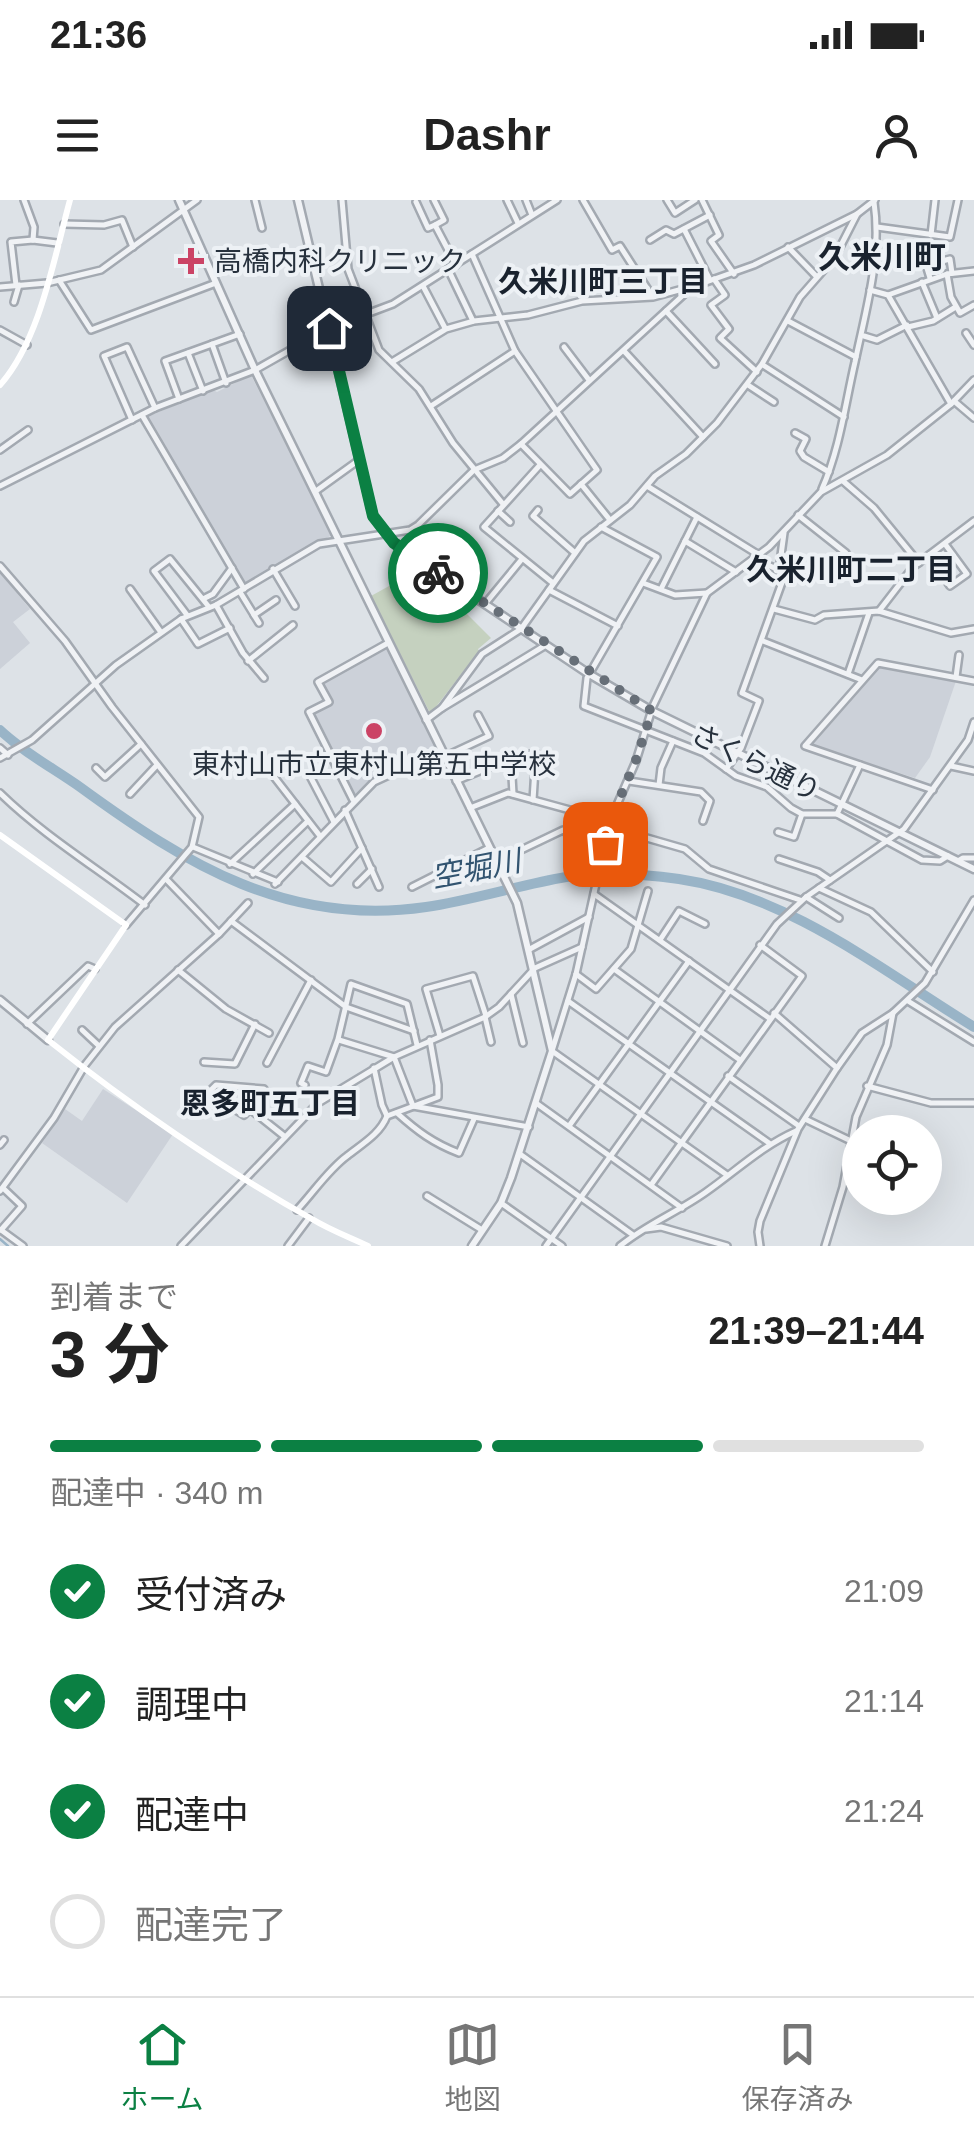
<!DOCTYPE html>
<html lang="ja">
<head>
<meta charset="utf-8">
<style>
  :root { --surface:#fff; --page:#f6f6f6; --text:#222; --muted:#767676; --line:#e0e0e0; --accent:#0b8043 }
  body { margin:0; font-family:Helvetica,"Noto Sans JP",sans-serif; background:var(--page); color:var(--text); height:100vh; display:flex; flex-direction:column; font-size:38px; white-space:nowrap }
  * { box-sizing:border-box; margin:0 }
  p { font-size:32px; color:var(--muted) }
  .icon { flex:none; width:55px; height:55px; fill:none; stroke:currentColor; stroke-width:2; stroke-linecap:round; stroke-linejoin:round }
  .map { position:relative; height:1046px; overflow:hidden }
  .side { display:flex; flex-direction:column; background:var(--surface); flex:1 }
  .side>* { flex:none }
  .fabs { position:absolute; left:842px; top:915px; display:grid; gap:20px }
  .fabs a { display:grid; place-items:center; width:100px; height:100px; border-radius:50%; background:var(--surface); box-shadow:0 10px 40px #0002; font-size:50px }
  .pin { position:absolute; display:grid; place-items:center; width:85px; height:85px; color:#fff; margin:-42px; border-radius:20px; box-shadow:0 5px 15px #0006 }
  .courier { position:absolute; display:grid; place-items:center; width:100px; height:100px; margin:-50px; border:8px solid #0b8043; border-radius:50%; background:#fff; color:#222; box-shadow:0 2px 12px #0007 }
  .headline em { font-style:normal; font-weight:700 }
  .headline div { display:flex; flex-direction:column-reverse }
  .headline { display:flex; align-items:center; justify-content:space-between; height:170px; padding:0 50px }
  h1 { font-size:65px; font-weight:700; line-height:75px }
  .bar { display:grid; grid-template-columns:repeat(4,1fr); gap:15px 10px; align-content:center; height:120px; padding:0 50px }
  .bar i { height:12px; border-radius:8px; background:var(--line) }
  .bar .current { background:var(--accent) }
  .bar p { grid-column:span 4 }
  ol { padding:0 50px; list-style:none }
  li { display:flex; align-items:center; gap:30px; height:110px }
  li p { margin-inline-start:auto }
  li .icon { padding:10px; border-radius:50%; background:var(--accent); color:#fff; stroke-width:4 }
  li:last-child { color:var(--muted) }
  li i { width:55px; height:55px; border:5px solid var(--line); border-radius:50% }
  .status { display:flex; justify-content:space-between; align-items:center; height:70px; padding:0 50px; background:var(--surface); direction:ltr }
  .status svg { height:28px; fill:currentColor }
  header { display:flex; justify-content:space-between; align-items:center; height:130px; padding:0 50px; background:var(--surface); font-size:45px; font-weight:700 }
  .menu { display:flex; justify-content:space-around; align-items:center; height:140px; border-top:2px solid var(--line); background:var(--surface); font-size:28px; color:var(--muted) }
  .menu a { display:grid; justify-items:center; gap:5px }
  .menu .current { color:var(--accent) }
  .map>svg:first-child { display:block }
  .built { fill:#ccd1d9 }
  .green { fill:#c5d1bf }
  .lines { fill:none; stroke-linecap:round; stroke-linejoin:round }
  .stream { stroke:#99b4c7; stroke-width:2.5 }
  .river { stroke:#99b4c7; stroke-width:10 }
  .minor-casing { stroke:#a3a9b1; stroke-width:10 }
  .tertiary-casing { stroke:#a3a9b1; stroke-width:11 }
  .minor { stroke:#f0f2f5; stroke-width:5 }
  .tertiary { stroke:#f0f2f5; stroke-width:6 }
  .secondary { stroke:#fff; stroke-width:6 }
  .done { stroke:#676f78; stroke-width:10; stroke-dasharray:0 18 }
  .route { stroke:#0b8043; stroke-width:12 }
  .poi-dot { fill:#cb4365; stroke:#edf1f5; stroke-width:4 }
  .labels { text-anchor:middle; stroke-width:8; stroke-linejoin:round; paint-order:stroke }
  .poi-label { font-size:28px; fill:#27313d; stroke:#edf1f5; text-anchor:start }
  .street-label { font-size:28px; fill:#27313d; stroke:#edf1f5 }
  .neighbourhood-label { font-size:30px; font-weight:bold; fill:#19222e; stroke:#edf1f5 }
  .water-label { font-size:30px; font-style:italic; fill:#325470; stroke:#edf1f5 }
  .quarter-label { font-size:32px; font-weight:bold; fill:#19222e; stroke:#edf1f5 }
</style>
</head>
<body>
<div class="status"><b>21:36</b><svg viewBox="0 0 49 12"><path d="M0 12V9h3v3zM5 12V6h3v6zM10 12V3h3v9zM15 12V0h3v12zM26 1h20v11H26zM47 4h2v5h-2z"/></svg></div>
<header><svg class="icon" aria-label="menu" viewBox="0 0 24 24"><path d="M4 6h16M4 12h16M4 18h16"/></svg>Dashr<svg class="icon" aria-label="person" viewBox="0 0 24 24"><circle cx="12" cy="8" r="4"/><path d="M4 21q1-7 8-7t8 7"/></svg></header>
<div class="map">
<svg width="974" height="1046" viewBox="0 0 974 1046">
  <rect width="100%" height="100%" fill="#dde2e7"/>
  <g class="built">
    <path d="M251 175 332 335 243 384 146 217 213 190 217 192Z"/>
    <path d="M0 373 30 409 13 422 30 443 0 469Z"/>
    <path d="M387 446 437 550 373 580 353 596 312 512 331 503 321 483Z"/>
    <path d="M879 466 956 481 930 557 915 578 811 545Z"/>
    <path d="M103 889 173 934 127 1003 42 943 65 909 82 921Z"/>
  </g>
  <path class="green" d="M418 370 468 402 463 410 491 438 478 449 479 451 432 512 429 511 371 396Z"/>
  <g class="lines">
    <path class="stream" d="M0 1039 8 1046"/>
    <path class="river" d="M0 530C23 552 53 568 80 587 187 665 288 727 426 707 473 700 519 685 566 677 603 672 643 674 679 679 788 695 883 771 974 827"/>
    <g class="minor-casing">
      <g id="minor">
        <path d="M24 0 34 27 33 40"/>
        <path d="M255 0 262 28"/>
        <path d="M342 0 348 69 379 150 419 189 453 243 503 304"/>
        <path d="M434 0 444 20 435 25"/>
        <path d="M507 0 518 23"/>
        <path d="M526 0 532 15"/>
        <path d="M583 0 612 50 620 46 652 96"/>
        <path d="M667 0 675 13 695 0"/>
        <path d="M702 0 719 35 711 41 734 74"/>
        <path d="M416 2 428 28 435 25 456 65"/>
        <path d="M64 24 104 25 122 20 133 47"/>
        <path d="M877 27 950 37 958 0"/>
        <path d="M684 29 710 80"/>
        <path d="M931 35 935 0"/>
        <path d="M650 40 666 30 674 34 710 15"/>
        <path d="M788 47 816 76"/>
        <path d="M472 54 515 151 597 270 570 294 521 244"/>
        <path d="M448 69 473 121"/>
        <path d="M947 74 951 97 960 113 974 105"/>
        <path d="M930 78 926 65 950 59 952 73"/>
        <path d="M714 79 725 95 711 105 729 129 720 138 757 172"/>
        <path d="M59 80 91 130 216 83"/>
        <path d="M922 82 937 118"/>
        <path d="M16 85 11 42 33 40 57 43"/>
        <path d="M423 86 445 128"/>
        <path d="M0 87 47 83 101 70 197 0"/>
        <path d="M870 90 888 95 951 204"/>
        <path d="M888 95 947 74 974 71"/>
        <path d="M14 102 19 85"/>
        <path d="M666 111 715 164"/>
        <path d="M788 121 856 157"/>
        <path d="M908 127 933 121 954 108"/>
        <path d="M0 130 27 145"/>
        <path d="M966 133 974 145"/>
        <path d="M864 136 877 140 907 125"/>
        <path d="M212 144 226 183"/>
        <path d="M564 147 589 180"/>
        <path d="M624 151 703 237"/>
        <path d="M188 153 203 191"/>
        <path d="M392 162 446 129 474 121 528 115 582 101 653 97 690 87"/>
        <path d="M763 165 844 217"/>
        <path d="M748 185 774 202"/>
        <path d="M179 199 165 161 240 134"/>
        <path d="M954 201 974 218"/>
        <path d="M431 206 515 151"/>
        <path d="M142 215 244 389"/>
        <path d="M132 220 104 156 127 147 155 208"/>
        <path d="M795 233 806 239 800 251 804 257 829 272"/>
        <path d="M0 250 28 230"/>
        <path d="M540 265 484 327 553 383"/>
        <path d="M843 281 874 308 919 363"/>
        <path d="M581 284 610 320"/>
        <path d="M0 286 155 208 255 170 329 128 393 104 557 0"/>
        <path d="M647 286 759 355"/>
        <path d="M822 289C840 248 845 205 855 162 866 109 882 57 874 2"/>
        <path d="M316 291 359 260"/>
        <path d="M538 310 533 316 575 353"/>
        <path d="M498 311 510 322"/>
        <path d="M798 315 846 353"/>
        <path d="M601 327 657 357 587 478 584 506 704 553 736 576 767 587 791 608 802 614H837L922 660 940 661 948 656"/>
        <path d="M685 341 736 372"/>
        <path d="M930 357 950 386 967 374 945 344"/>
        <path d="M0 366 65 441 112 507 199 617 192 647 126 725"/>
        <path d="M273 369 295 406"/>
        <path d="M779 370 784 333"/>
        <path d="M643 383 675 395 707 393"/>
        <path d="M130 389 160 431"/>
        <path d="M661 389 697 317"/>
        <path d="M549 390 618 426"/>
        <path d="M240 392 259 423"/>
        <path d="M203 399 213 394 232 368"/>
        <path d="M485 404 522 359"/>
        <path d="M216 405 243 453 264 478"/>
        <path d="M774 409 815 420 824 415 879 411 951 433 974 429"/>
        <path d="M879 411 913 367 974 321"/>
        <path d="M187 415 154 371 170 359 209 407"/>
        <path d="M254 415 276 400"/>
        <path d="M181 419 198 444 230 428"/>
        <path d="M763 441 862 480"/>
        <path d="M248 461 293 425"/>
        <path d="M848 474 869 413"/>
        <path d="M956 477 959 455"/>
        <path d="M442 508 546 445"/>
        <path d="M426 520 442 508 482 454 521 429 584 341 630 305 655 276 686 254 717 223 762 164 800 97 835 57 857 14"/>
        <path d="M0 548 8 555"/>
        <path d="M291 556 268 569 320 636"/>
        <path d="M444 557 489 536 478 515"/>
        <path d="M0 558 32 540 116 465 181 419 216 405 319 344 410 330 418 325 474 270 503 258 521 244 692 87 754 65 857 14 875 0"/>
        <path d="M511 558 513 594"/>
        <path d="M951 566 974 571"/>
        <path d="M96 568 105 577 141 544"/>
        <path d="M726 569 741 548 759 501 742 493 784 377 779 370 754 359"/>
        <path d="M311 578 334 622"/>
        <path d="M456 581 511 558 536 553 533 600"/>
        <path d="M629 581 701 592 710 601 703 621"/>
        <path d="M659 585 661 568 673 541"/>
        <path d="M933 590 805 546 878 463 974 481"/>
        <path d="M0 593C43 635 97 668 145 705"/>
        <path d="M130 594 157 565"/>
        <path d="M353 600 309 512 329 502 318 482 388 443"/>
        <path d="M470 608 508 593 610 621"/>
        <path d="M345 610 379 687"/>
        <path d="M837 614 860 565"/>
        <path d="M609 627 685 649 709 669 800 700"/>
        <path d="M778 632 794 637 802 614"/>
        <path d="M193 647 278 682"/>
        <path d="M302 657 331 682 362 648"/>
        <path d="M779 659 818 672 830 680"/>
        <path d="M958 661 963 658H974"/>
        <path d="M496 662 563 630 568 634 573 651 605 644"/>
        <path d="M230 664 295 604"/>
        <path d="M253 674 308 621"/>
        <path d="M166 679 219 734"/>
        <path d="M275 684 374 582 441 551"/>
        <path d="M357 684 372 669"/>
        <path d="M412 687 489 648"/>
        <path d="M819 688 871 712 933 772"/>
        <path d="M594 694 769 818"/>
        <path d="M806 697 839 718"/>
        <path d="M231 721 346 807 414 831"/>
        <path d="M660 740 679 711 705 724"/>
        <path d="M530 749 589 717"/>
        <path d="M614 769 740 860"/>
        <path d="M178 770 226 809 269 833"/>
        <path d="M576 774 596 789 631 749 648 691"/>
        <path d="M511 794 523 843"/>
        <path d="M568 801 769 943"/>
        <path d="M908 801 974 842"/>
        <path d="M774 813 837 868"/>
        <path d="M485 817 491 842"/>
        <path d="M27 824 88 766 95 769"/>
        <path d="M82 830 99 846"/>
        <path d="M440 836 426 789 473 776 486 816"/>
        <path d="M339 840 394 857 413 906 529 927"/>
        <path d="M204 862 235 864 255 824"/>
        <path d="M267 863 311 780"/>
        <path d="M374 868 382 905 387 916"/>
        <path d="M728 876 799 926"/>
        <path d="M305 885 301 883 308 866 326 872 338 839 351 784 407 804 417 845"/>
        <path d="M867 886 931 903H974"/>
        <path d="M536 903 682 1008"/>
        <path d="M250 909 264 889 216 885 208 893 244 915 250 909 284 936"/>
        <path d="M397 913C417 931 433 943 459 953L474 919"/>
        <path d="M805 919 851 941"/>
        <path d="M569 926 689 761"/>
        <path d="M0 945 4 940"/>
        <path d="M520 954 633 1035"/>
        <path d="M727 975 552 851 576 774 610 621 636 561 653 506 707 393 769 347 821 292 887 255 951 204 974 180"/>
        <path d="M651 985 802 776 760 745"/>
        <path d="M0 991 54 918 85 865 115 827 219 734 248 703"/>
        <path d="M427 996 482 1030"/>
        <path d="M501 1003 562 1046"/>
        <path d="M297 1010C313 993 328 970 347 956 362 944 380 934 387 916L438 897V885L430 840"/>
        <path d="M646 1029 661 1027 727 1046"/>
        <path d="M1 1030 22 1006 3 988"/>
        <path d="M1 1030 23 1046"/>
        <path d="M181 1046 318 903 394 857 485 817 499 807 535 768 582 747"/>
        <path d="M288 1046 309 1018"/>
        <path d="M546 1046 777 724 806 697 904 629 968 540 974 522"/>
        <path d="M620 1046C647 1024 678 1012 706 992 736 971 762 946 796 931"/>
        <path d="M760 1046 758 1032 760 1021 798 929 837 868 862 833 893 813 925 783 974 700"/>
        <path d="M825 1046 843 987 856 917 887 845 893 813"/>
      </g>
    </g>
    <g class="tertiary-casing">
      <g id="tertiary">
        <path d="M179 0 255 170 517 703 552 851 511 978 501 1003 472 1046"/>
        <path d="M298 0 373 316 394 343 589 474 652 511 974 669"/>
        <path d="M0 800 48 840"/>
      </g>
    </g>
    <use href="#minor" class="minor"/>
    <use href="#tertiary" class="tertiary"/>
    <g class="secondary">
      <path d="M0 185C40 140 54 58 70 0"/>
      <path d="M0 635 126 725 48 840C127 903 224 970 312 1019 330 1030 349 1037 368 1046"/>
    </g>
  </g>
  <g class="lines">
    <path class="done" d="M438 373 652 511 636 560 610 621 605 644"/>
    <path class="route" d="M329 128 373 316 394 343 438 373"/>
  </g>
  <g class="poi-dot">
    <path d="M186 46h10v10h10v10h-10v10h-10v-10h-10v-10h10z"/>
    <circle cx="374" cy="531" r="10"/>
  </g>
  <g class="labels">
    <g class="poi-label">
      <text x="214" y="71">高橋内科クリニック</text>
      <text x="374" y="574" text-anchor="middle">東村山市立東村山第五中学校</text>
    </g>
    <g class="street-label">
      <text transform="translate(756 562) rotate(26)" y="10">さくら通り</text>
    </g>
    <g class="neighbourhood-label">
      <text x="603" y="92">久米川町三丁目</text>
      <text x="851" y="380">久米川町二丁目</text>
      <text x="270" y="914">恩多町五丁目</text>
    </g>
    <g class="water-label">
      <text transform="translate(476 669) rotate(-11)" y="10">空堀川</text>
    </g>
    <g class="quarter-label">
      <text x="882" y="68">久米川町</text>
    </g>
  </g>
</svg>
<div class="fabs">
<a><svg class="icon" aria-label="locate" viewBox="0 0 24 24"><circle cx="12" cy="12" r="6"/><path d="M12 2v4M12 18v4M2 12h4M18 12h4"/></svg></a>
</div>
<div class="pin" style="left:605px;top:644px;background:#ea580c"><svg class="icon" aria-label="bag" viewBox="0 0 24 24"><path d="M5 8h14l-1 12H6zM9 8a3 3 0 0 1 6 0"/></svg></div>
<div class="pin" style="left:329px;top:128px;background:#1f2937"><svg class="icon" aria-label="home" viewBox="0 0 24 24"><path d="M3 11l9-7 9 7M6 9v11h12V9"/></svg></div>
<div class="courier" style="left:438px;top:373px"><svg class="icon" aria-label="bike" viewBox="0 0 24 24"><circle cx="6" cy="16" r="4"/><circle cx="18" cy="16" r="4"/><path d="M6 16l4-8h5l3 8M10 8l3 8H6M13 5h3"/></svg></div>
</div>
<section class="side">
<div class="headline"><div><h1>3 分</h1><p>到着まで</p></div><em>21:39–21:44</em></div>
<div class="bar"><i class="current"></i><i class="current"></i><i class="current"></i><i></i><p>配達中 · 340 m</p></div>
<ol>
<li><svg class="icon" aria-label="check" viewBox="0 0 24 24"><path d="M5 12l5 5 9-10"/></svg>受付済み<p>21:09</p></li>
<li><svg class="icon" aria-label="check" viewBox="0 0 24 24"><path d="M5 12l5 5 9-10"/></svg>調理中<p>21:14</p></li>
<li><svg class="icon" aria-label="check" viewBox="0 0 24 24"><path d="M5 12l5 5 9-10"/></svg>配達中<p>21:24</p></li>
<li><i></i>配達完了</li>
</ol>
</section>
<nav class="menu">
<a class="current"><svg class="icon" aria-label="home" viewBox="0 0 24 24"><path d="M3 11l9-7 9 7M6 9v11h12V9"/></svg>ホーム</a>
<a><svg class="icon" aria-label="map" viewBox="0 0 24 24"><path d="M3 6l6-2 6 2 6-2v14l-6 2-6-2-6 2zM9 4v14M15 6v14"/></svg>地図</a>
<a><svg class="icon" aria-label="saved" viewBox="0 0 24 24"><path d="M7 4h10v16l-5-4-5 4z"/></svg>保存済み</a>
</nav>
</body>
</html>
